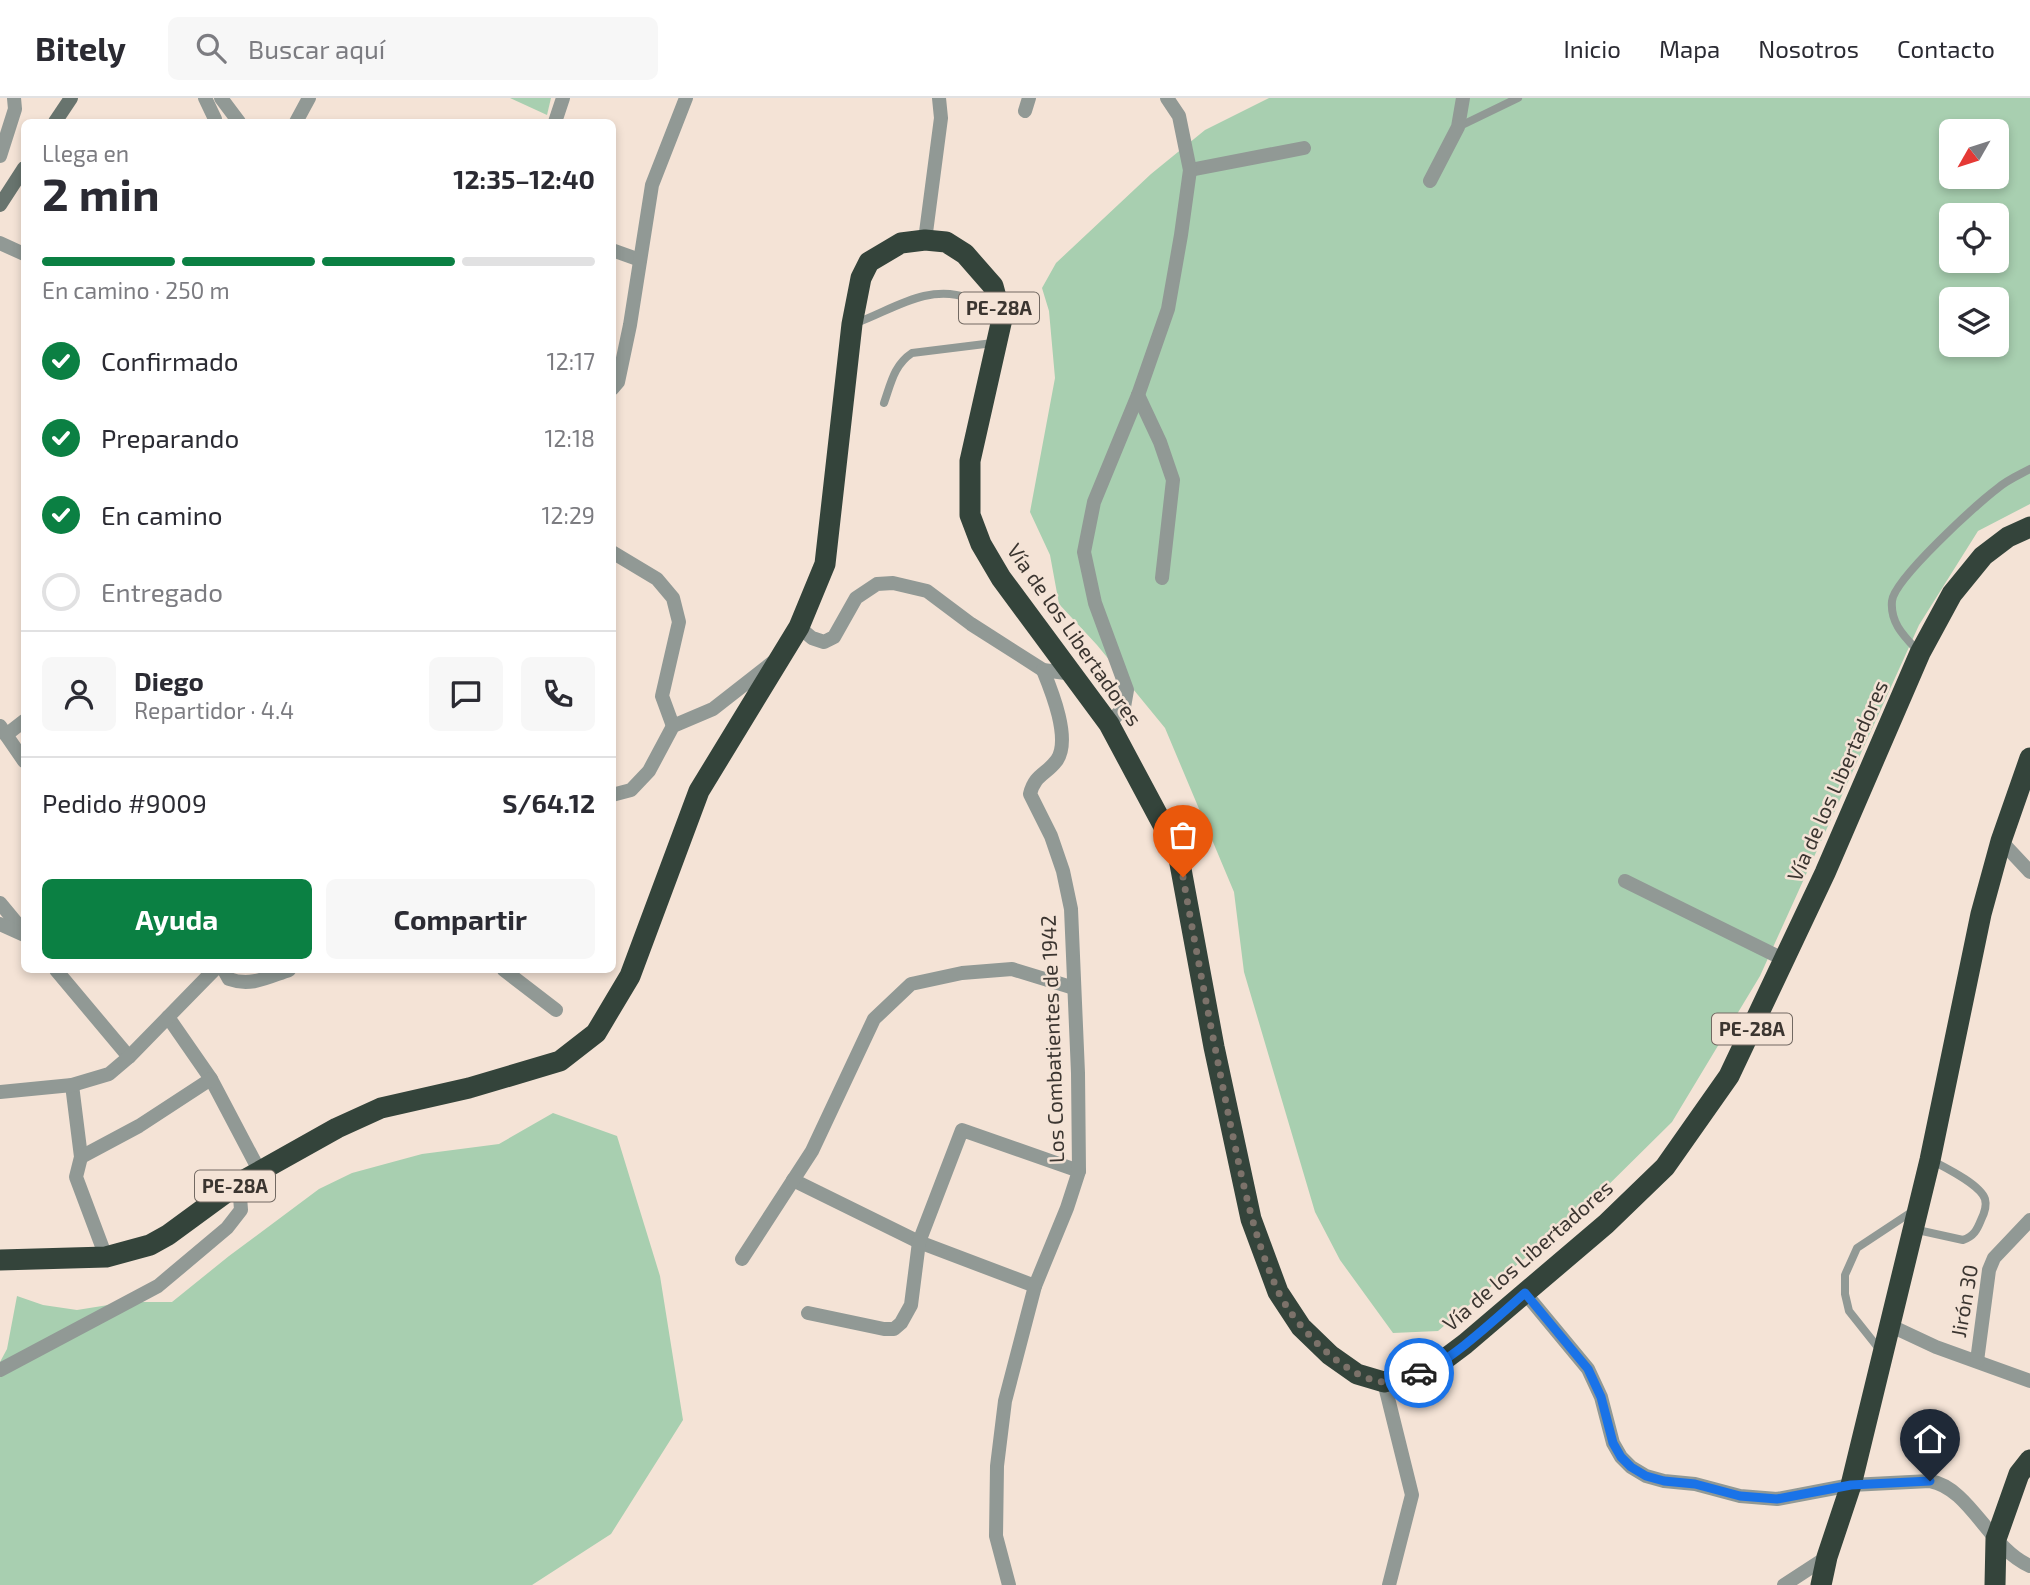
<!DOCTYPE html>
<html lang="es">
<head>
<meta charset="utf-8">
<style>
  :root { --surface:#fff; --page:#f7f7f7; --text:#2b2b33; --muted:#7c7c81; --line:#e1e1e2; --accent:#0b8043 }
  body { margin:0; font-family:"Exo 2",sans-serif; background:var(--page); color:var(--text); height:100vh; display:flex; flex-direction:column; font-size:26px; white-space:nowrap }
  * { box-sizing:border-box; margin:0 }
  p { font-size:23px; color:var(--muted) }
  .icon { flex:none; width:38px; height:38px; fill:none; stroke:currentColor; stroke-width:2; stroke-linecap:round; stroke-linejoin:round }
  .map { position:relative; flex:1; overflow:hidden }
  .details { position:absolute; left:21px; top:21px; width:595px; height:854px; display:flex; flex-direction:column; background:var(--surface); border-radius:10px; box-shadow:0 4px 10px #0003 }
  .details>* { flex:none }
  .needle { width:46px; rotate:231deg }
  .tools { position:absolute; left:1939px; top:21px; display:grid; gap:14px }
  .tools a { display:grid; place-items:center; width:70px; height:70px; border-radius:10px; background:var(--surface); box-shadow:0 4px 10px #0003; font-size:35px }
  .pin { position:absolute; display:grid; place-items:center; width:60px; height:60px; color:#fff; margin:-72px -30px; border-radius:50% 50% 50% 0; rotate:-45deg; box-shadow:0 0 7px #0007 }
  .pin .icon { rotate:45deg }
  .courier { position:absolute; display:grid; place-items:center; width:70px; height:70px; margin:-35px; border:5px solid #1a73e8; border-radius:50%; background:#fff; color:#222; box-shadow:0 2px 9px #0007 }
  .headline em { font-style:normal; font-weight:700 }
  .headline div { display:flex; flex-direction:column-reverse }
  .headline { display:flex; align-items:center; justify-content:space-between; height:119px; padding:0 21px }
  h1 { font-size:46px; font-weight:700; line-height:52px }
  .bar { display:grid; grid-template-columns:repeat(4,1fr); gap:10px 7px; align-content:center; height:84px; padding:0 21px }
  .bar i { height:9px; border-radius:5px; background:var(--line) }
  .bar .selected { background:var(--accent) }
  .bar p { grid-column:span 4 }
  .line { display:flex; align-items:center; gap:18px; padding:0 21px; border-top:2px solid var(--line) }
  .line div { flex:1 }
  .round { display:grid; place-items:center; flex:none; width:74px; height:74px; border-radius:10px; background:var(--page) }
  ol { padding:0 21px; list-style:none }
  li { display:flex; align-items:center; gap:21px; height:77px }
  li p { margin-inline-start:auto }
  li .icon { padding:7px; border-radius:50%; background:var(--accent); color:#fff; stroke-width:4 }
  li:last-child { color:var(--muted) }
  li i { width:38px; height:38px; border:4px solid var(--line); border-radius:50% }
  .button { display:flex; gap:14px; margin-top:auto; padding:14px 21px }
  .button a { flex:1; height:80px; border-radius:10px; background:var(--accent); color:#fff; font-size:28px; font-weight:700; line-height:80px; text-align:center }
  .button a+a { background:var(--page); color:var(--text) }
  header { display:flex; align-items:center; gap:42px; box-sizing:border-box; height:98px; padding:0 35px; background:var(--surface); border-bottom:2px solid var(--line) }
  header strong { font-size:33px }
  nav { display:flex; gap:38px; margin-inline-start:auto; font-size:24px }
  .search { width:490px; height:63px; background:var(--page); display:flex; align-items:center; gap:18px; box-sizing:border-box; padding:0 24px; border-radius:10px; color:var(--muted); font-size:26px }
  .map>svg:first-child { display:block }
  .green { fill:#a8cfb0; fill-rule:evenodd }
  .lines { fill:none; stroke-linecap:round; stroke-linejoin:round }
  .lane { stroke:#919995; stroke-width:8 }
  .street { stroke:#919995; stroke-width:14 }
  .secondary { stroke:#68746e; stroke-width:14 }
  .highway { stroke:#34443b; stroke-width:21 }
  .done { stroke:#7c726a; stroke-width:7; stroke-dasharray:0 12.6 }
  .route { stroke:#1a73e8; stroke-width:9 }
  .labels { text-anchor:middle; stroke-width:5; stroke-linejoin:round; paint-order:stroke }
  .shield { fill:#f4e3d6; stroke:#726962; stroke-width:2 }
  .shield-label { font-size:19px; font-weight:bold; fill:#3b3530 }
  .street-label { font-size:21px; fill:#3b3530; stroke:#f4e3d6 }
</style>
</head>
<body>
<header>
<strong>Bitely</strong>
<div class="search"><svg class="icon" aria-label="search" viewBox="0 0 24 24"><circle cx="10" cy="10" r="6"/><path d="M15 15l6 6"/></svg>Buscar aquí</div>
<nav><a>Inicio</a><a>Mapa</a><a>Nosotros</a><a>Contacto</a></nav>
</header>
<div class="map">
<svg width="2030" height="1487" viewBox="0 0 2030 1487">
  <rect width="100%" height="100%" fill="#f4e3d6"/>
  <g class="green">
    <path d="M510 0H551L547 17Z"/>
    <path d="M1269 0H2030V406L1978 433 1919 527 1760 878 1672 1024 1586 1109 1438 1233 1393 1235 1340 1162 1315 1114 1244 874 1234 794 1165 630 1097 547 1059 506 1050 457 1030 414 1055 280 1049 213 1042 190 1056 165 1151 76 1205 32ZM1951 33H1997V79H1951ZM1951 117H1997V163H1951ZM1951 201H1997V247H1951Z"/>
    <path d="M553 1015 617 1038 660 1178 683 1322 611 1436 532 1487H0V1264L7 1251 17 1198 43 1207 77 1212 127 1204H172L229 1158 319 1091 352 1075 422 1056 499 1046Z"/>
  </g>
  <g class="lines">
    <g class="lane">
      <path d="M1458 29 1518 0"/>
      <path d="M856 225C892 212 928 185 968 200 978 204 988 212 997 217"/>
      <path d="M884 305C891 285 894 267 912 255L993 245"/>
      <path d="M1918 553C1904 538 1890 525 1892 503 1894 481 1978 405 1998 390 2007 382 2019 377 2030 371"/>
      <path d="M1913 1131 1963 1142C1974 1138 1977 1132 1981 1122 1984 1116 1987 1108 1985 1101 1980 1086 1944 1069 1931 1062"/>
      <path d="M1880 1252 1849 1213 1845 1196V1177L1857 1150 1913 1113"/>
    </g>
    <g class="street">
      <path d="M205 0 215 21 214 24"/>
      <path d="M221 0 239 24"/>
      <path d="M1025 13 1029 0"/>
      <path d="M296 24 309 0"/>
      <path d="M555 24 563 0"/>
      <path d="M0 58 15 11 14 0"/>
      <path d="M1190 72 1304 50"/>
      <path d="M1430 83 1458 29 1463 0"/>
      <path d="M925 142 941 20 939 0"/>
      <path d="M0 145 24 156"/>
      <path d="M612 152 640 162"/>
      <path d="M612 291 618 284 630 227 652 87 686 0"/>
      <path d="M1138 297 1160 344 1173 382 1162 480"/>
      <path d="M612 454 657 481 673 500 679 524 662 598 673 628"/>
      <path d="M799 529 812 540 824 544 834 539 856 500 877 486 893 485 927 493 971 526 1043 572 1073 576"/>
      <path d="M1109 626 1124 609 1127 592 1095 505 1084 454 1094 404 1138 297 1168 211 1181 137 1190 72 1179 18 1167 0"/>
      <path d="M0 628 24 663"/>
      <path d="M6 637 24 623"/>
      <path d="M612 697 631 692 649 673 673 628 713 611 773 564"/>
      <path d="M2001 743 2030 774"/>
      <path d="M1625 783 1785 862"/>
      <path d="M0 805 24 834"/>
      <path d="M0 826 24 837"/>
      <path d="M56 872 129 959"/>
      <path d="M224 872 229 881C251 889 268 879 289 872"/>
      <path d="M504 872 556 912"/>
      <path d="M168 919 211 981 260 1074"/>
      <path d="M72 987 81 1059 76 1079 106 1159"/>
      <path d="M0 994 72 987 109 976 129 959 214 872"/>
      <path d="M81 1059 139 1028 211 981"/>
      <path d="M793 1082 919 1144 1035 1188"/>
      <path d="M742 1161 812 1053 874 921 911 886 962 875 1012 871 1074 890"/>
      <path d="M1525 1195 1588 1271 1601 1299 1613 1345 1621 1359 1631 1369 1646 1378 1664 1383 1695 1386 1740 1398 1777 1401 1851 1387 1930 1383C1970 1390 1989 1450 2030 1468"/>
      <path d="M808 1215 884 1231H894L901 1225 911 1207 919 1144 962 1032 1079 1073"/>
      <path d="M1889 1227 1936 1249 2030 1283"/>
      <path d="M1977 1263 1989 1172 1994 1160 2030 1122"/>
      <path d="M0 1272 158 1188 227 1130 241 1112 239 1085"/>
      <path d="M1384 1284 1412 1397 1389 1487"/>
      <path d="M1009 1487 996 1438 997 1368 1005 1303 1035 1188 1067 1110 1079 1073 1078 975 1071 811 1063 773 1051 738 1030 696C1035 676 1046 677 1057 662 1071 641 1052 594 1043 572"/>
      <path d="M1784 1487 1827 1459"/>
    </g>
    <g class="secondary">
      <path d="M55 24 71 0"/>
      <path d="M0 107 24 70"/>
    </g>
    <g class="highway">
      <path d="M0 1162 106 1159 150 1147 168 1137 239 1085 337 1030 381 1010 469 990 560 963 596 935 630 878 699 693 799 529 825 466 852 226 861 180 869 164 901 145 925 142 946 144 965 156 993 188 1002 221 970 363V417L981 446 1001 480 1109 626 1178 755 1214 949 1251 1121 1278 1194 1301 1229 1330 1257 1357 1276 1384 1284 1429 1273 1465 1246 1606 1126 1665 1069 1729 978 1825 775 1920 555 1952 496 1983 458 2008 439 2030 429"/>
      <path d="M1821 1487 1827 1459 1851 1387 1930 1062 1981 816 2001 743 2030 660"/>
      <path d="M1995 1487 1996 1441 2019 1376 2030 1362"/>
    </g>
  </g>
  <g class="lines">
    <path class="done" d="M1183 779C1198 863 1214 946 1231 1029 1243 1085 1254 1141 1278 1193 1293 1226 1344 1280 1383 1284 1394 1285 1409 1278 1419 1275"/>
    <path class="route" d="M1419 1275C1446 1268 1502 1215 1525 1195L1588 1271 1601 1299 1613 1345 1621 1359 1631 1369 1646 1378 1664 1383 1695 1386 1740 1398 1777 1401 1851 1387 1930 1383"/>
  </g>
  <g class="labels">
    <g class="shield">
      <rect x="959" y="194.5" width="80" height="31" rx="5"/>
      <rect x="1712" y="915.5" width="80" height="31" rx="5"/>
      <rect x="195" y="1072.5" width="80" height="31" rx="5"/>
    </g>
    <g class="shield-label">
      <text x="999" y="217">PE-28A</text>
      <text x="1752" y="938">PE-28A</text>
      <text x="235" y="1095">PE-28A</text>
    </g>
    <g class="street-label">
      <text transform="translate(1074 537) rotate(55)" y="7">Vía de los Libertadores</text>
      <text transform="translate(1838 683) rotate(-66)" y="7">Vía de los Libertadores</text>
      <text transform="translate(1053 941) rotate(-92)" y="7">Los Combatientes de 1942</text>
      <text transform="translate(1528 1158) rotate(-41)" y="7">Vía de los Libertadores</text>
      <text transform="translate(1965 1203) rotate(-80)" y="7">Jirón 30</text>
    </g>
  </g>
</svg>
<div class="tools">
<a><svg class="needle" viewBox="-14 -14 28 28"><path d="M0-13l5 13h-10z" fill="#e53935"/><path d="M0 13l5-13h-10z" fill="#7c7c81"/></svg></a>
<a><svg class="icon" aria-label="locate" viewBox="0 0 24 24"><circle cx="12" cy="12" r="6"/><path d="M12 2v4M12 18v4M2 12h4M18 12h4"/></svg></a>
<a><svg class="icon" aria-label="layers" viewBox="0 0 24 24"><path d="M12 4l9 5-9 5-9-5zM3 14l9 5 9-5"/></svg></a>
</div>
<div class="pin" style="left:1183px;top:779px;background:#ea580c"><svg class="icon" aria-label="bag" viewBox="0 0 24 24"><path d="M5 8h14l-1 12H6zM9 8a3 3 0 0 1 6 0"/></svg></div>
<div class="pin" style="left:1930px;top:1383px;background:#1f2937"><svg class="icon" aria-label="home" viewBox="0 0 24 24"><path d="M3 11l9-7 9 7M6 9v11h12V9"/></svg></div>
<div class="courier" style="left:1419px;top:1275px"><svg class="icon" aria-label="car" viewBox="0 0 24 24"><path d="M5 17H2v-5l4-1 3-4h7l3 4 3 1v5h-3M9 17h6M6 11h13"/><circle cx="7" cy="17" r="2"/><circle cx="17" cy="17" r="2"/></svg></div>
<section class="details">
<div class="headline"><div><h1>2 min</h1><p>Llega en</p></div><em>12:35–12:40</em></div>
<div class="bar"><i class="selected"></i><i class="selected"></i><i class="selected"></i><i></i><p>En camino · 250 m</p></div>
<ol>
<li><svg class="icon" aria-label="check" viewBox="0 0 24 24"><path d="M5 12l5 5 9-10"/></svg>Confirmado<p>12:17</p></li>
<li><svg class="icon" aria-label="check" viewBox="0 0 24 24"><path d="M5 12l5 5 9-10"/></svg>Preparando<p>12:18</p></li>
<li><svg class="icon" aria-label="check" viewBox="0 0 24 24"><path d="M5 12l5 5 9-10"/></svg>En camino<p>12:29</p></li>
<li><i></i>Entregado</li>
</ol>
<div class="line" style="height:126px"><a class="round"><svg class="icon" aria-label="person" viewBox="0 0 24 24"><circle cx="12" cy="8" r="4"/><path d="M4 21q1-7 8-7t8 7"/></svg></a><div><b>Diego</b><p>Repartidor · 4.4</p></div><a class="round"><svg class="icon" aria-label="chat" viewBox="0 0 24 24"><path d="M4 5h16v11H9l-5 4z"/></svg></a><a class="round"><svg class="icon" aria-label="phone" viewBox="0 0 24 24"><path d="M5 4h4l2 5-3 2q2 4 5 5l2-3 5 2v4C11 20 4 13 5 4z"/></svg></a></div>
<div class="line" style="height:91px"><div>Pedido #9009</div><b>S/64.12</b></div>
<div class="button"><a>Ayuda</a><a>Compartir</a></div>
</section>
</div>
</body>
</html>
